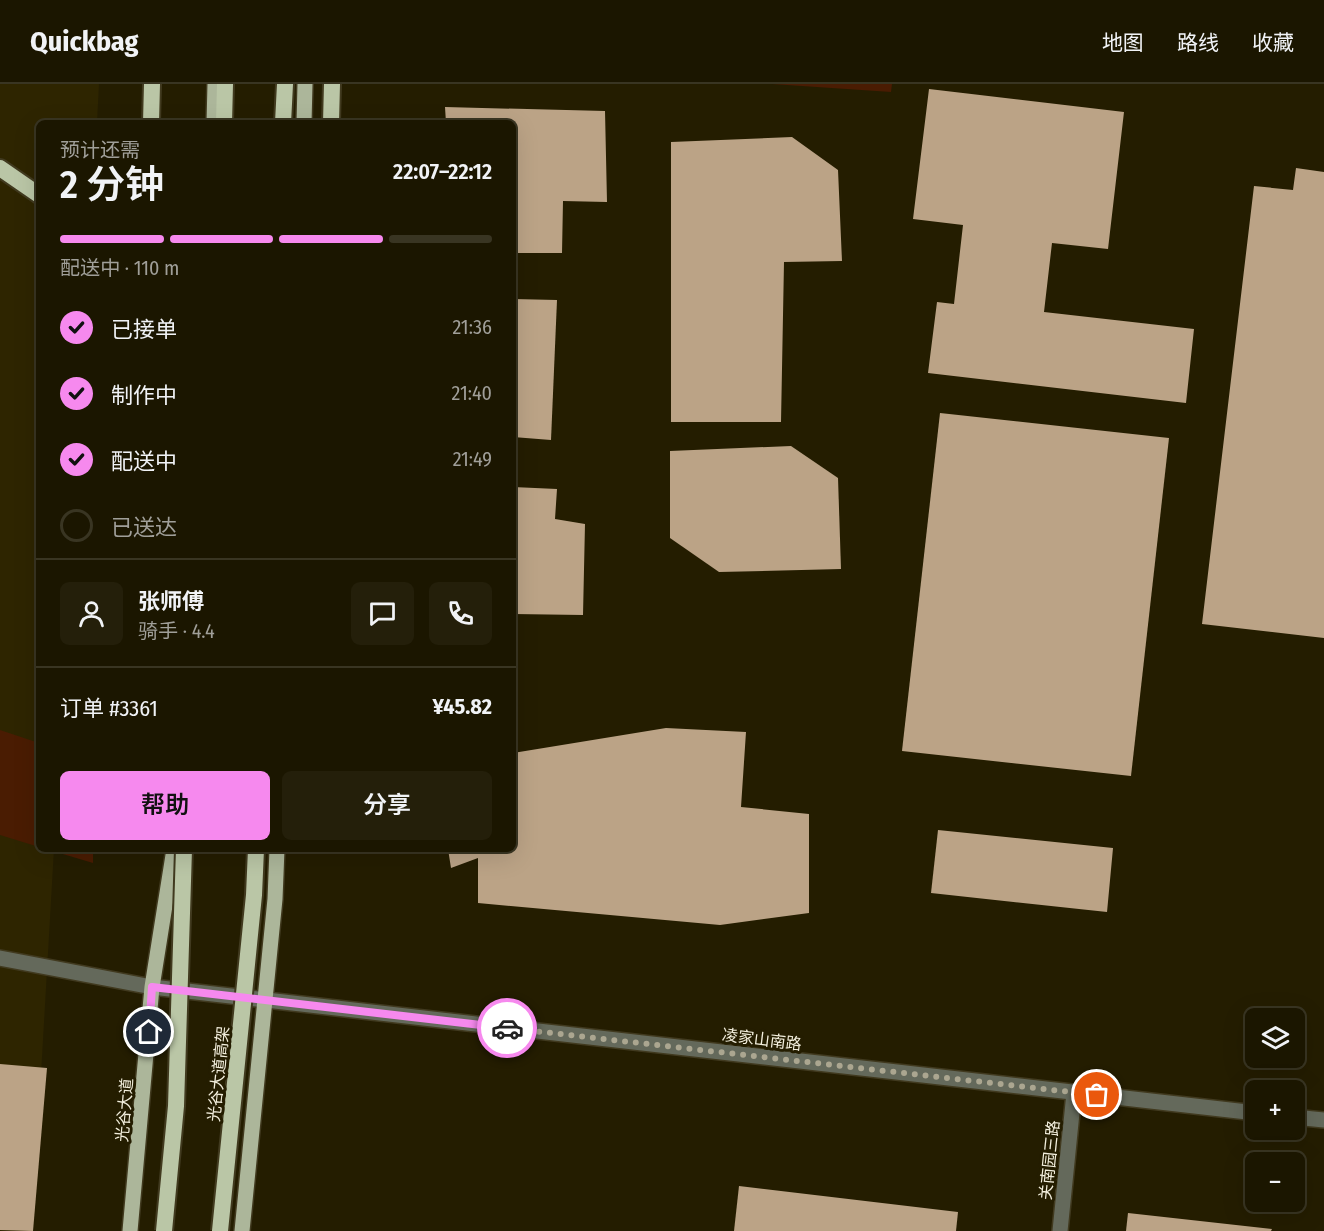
<!DOCTYPE html>
<html lang="zh">
<head>
<meta charset="utf-8">
<style>
  :root { --surface:#1b1600; --page:#241f0a; --text:#f1f3f6; --muted:#a09f99; --line:#393522; --accent:#f689ee }
  body { margin:0; font-family:"Fira Sans Condensed","Noto Sans SC",sans-serif; background:var(--page); color:var(--text); height:100vh; display:flex; flex-direction:column; font-size:22px; white-space:nowrap }
  * { box-sizing:border-box; margin:0 }
  p { font-size:20px; color:var(--muted) }
  .icon { flex:none; width:33px; height:33px; fill:none; stroke:currentColor; stroke-width:2; stroke-linecap:round; stroke-linejoin:round }
  .map { position:relative; flex:1; overflow:hidden }
  .panel { position:absolute; left:36px; top:36px; width:480px; height:732px; display:flex; flex-direction:column; background:var(--surface); border-radius:9px; box-shadow:0 6px 24px #0002,0 0 0 2px var(--line) }
  .panel>* { flex:none }
  .controls { position:absolute; left:1245px; top:924px; display:grid; gap:12px }
  .controls a { display:grid; place-items:center; width:60px; height:60px; border-radius:9px; background:var(--surface); box-shadow:0 6px 24px #0002,0 0 0 2px var(--line); font-size:30px }
  .pin { position:absolute; display:grid; place-items:center; width:51px; height:51px; color:#fff; margin:-26px; border:3px solid #fff; border-radius:50%; box-shadow:0 2px 6px #0007 }
  .courier { position:absolute; display:grid; place-items:center; width:60px; height:60px; margin:-30px; border:4px solid #f689ee; border-radius:50%; background:#fff; color:#222; box-shadow:0 2px 8px #0007 }
  .summary em { font-style:normal; font-weight:600 }
  .summary div { display:flex; flex-direction:column-reverse }
  .summary { display:flex; align-items:center; justify-content:space-between; height:102px; padding:0 24px }
  h1 { font-size:39px; font-weight:600; line-height:45px }
  .bar { display:grid; grid-template-columns:repeat(4,1fr); gap:9px 6px; align-content:center; height:72px; padding:0 24px }
  .bar i { height:8px; border-radius:4px; background:var(--line) }
  .bar .current { background:var(--accent) }
  .bar p { grid-column:span 4 }
  .line { display:flex; align-items:center; gap:15px; padding:0 24px; border-top:2px solid var(--line) }
  .line div { flex:1 }
  .round { display:grid; place-items:center; flex:none; width:63px; height:63px; border-radius:9px; background:var(--page) }
  ol { padding:0 24px; list-style:none }
  li { display:flex; align-items:center; gap:18px; height:66px }
  li p { margin-inline-start:auto }
  li .icon { padding:6px; border-radius:50%; background:var(--accent); color:#111; stroke-width:4 }
  li:last-child { color:var(--muted) }
  li i { width:33px; height:33px; border:3px solid var(--line); border-radius:50% }
  .primary-button { display:flex; gap:12px; margin-top:auto; padding:12px 24px }
  .primary-button a { flex:1; height:69px; border-radius:9px; background:var(--accent); color:#111; font-size:24px; font-weight:600; line-height:69px; text-align:center }
  .primary-button a+a { background:var(--page); color:var(--text) }
  header { display:flex; align-items:center; gap:36px; box-sizing:border-box; height:84px; padding:0 30px; background:var(--surface); border-bottom:2px solid var(--line) }
  header strong { font-size:28px }
  nav { display:flex; gap:33px; margin-inline-start:auto; font-size:21px }
  .map>svg:first-child { display:block }
  .built { fill:#2e2500 }
  .green { fill:#4a1c02 }
  .building { fill:#bba386 }
  .lines { fill:none; stroke-linecap:round; stroke-linejoin:round }
  .minor-casing { stroke:#413a1f; stroke-width:18 }
  .primary-casing { stroke:#413a1f; stroke-width:18 }
  .trunk-casing { stroke:#413a1f; stroke-width:20 }
  .minor { stroke:#64695b; stroke-width:15 }
  .primary { stroke:#acb69a; stroke-width:15 }
  .trunk { stroke:#bac6a6; stroke-width:16 }
  .trunk-bridge-casing { stroke:#413a1f; stroke-width:20; stroke-linecap:butt }
  .trunk-bridge { stroke:#bac6a6; stroke-width:16 }
  .done { stroke:#aba690; stroke-width:6; stroke-dasharray:0 10.8 }
  .route { stroke:#f689ee; stroke-width:8 }
  .labels { text-anchor:middle; stroke-width:6; stroke-linejoin:round; paint-order:stroke }
  .street-label { font-size:16px; fill:#f3efdd; stroke:#241d00 }
</style>
</head>
<body>
<header>
<strong>Quickbag</strong>
<nav><a>地图</a><a>路线</a><a>收藏</a></nav>
</header>
<div class="map">
<svg width="1324" height="1147" viewBox="0 0 1324 1147">
  <rect width="100%" height="100%" fill="#241d00"/>
  <path class="built" d="M0 0H99L97 39H39V765H54L32 1147H0Z"/>
  <g class="green">
    <path d="M772 0H892L891 8Z"/>
    <path d="M0 646 39 659V763L0 751Z"/>
    <path d="M46 765H93V779Z"/>
  </g>
  <g class="building">
    <path d="M929 5 1124 28 1108 165 1052 159 1044 228 1194 245 1186 319 928 289 937 218 954 220 963 141 913 135Z"/>
    <path d="M445 23 605 27 607 118 563 117 562 169H513V39H446Z"/>
    <path d="M792 53 838 86 842 177 784 178 781 338H671V58Z"/>
    <path d="M1296 84 1324 88V554L1202 540 1254 102 1293 106Z"/>
    <path d="M513 215 557 216 551 356 513 353Z"/>
    <path d="M940 329 1169 354 1131 692 902 667Z"/>
    <path d="M791 362 838 394 841 485 719 488 670 454V367Z"/>
    <path d="M513 403 557 405 555 435 585 440 583 531 513 530Z"/>
    <path d="M666 644 746 648 741 723 809 730V829L720 841 478 819V774L451 784 448 765H513V669Z"/>
    <path d="M938 746 1113 764 1107 828 931 809Z"/>
    <path d="M0 980 47 984 33 1147 0 1146Z"/>
    <path d="M739 1102 958 1128 956 1147H734Z"/>
    <path d="M1128 1129 1272 1145 1271 1147H1126Z"/>
  </g>
  <g class="lines">
    <g class="minor-casing">
      <g id="minor">
        <path d="M0 874 152 903 1256 1029"/>
        <path d="M1294 1033 1324 1036"/>
        <path d="M1060 1147 1074 1009"/>
      </g>
    </g>
    <g class="primary-casing">
      <g id="primary">
        <path d="M214 39 215 0"/>
        <path d="M304 39 305 0"/>
        <path d="M130 1147 152 903 174 765"/>
        <path d="M242 1147 275 815 277 765"/>
      </g>
    </g>
    <g class="trunk-casing">
      <g id="trunk">
        <path d="M151 39 152 0"/>
        <path d="M224 39 225 0"/>
        <path d="M283 39 285 0"/>
        <path d="M331 39 332 0"/>
        <path d="M0 84 39 111"/>
      </g>
    </g>
    <use href="#minor" class="minor"/>
    <use href="#primary" class="primary"/>
    <use href="#trunk" class="trunk"/>
    <g class="trunk-bridge-casing">
      <g id="trunk-bridge">
        <path d="M164 1147 176 1022 184 765"/>
        <path d="M220 1147 254 811 256 765"/>
      </g>
    </g>
    <use href="#trunk-bridge" class="trunk-bridge"/>
  </g>
  <g class="lines">
    <path class="done" d="M507 944 1097 1011"/>
    <path class="route" d="M149 948 152 903 507 944"/>
  </g>
  <g class="labels">
    <g class="street-label">
      <text transform="translate(762 955) rotate(7)" y="6">凌家山南路</text>
      <text transform="translate(218 990) rotate(-84)" y="6">光谷大道高架</text>
      <text transform="translate(124 1026) rotate(-85)" y="6">光谷大道</text>
      <text transform="translate(1049 1076) rotate(-84)" y="6">关南园三路</text>
    </g>
  </g>
</svg>
<div class="controls">
<a><svg class="icon" aria-label="layers" viewBox="0 0 24 24"><path d="M12 4l9 5-9 5-9-5zM3 14l9 5 9-5"/></svg></a>
<a>+</a>
<a>−</a>
</div>
<div class="pin" style="left:1097px;top:1011px;background:#ea580c"><svg class="icon" aria-label="bag" viewBox="0 0 24 24"><path d="M5 8h14l-1 12H6zM9 8a3 3 0 0 1 6 0"/></svg></div>
<div class="pin" style="left:149px;top:948px;background:#1f2937"><svg class="icon" aria-label="home" viewBox="0 0 24 24"><path d="M3 11l9-7 9 7M6 9v11h12V9"/></svg></div>
<div class="courier" style="left:507px;top:944px"><svg class="icon" aria-label="car" viewBox="0 0 24 24"><path d="M5 17H2v-5l4-1 3-4h7l3 4 3 1v5h-3M9 17h6M6 11h13"/><circle cx="7" cy="17" r="2"/><circle cx="17" cy="17" r="2"/></svg></div>
<section class="panel">
<div class="summary"><div><h1>2 分钟</h1><p>预计还需</p></div><em>22:07–22:12</em></div>
<div class="bar"><i class="current"></i><i class="current"></i><i class="current"></i><i></i><p>配送中 · 110 m</p></div>
<ol>
<li><svg class="icon" aria-label="check" viewBox="0 0 24 24"><path d="M5 12l5 5 9-10"/></svg>已接单<p>21:36</p></li>
<li><svg class="icon" aria-label="check" viewBox="0 0 24 24"><path d="M5 12l5 5 9-10"/></svg>制作中<p>21:40</p></li>
<li><svg class="icon" aria-label="check" viewBox="0 0 24 24"><path d="M5 12l5 5 9-10"/></svg>配送中<p>21:49</p></li>
<li><i></i>已送达</li>
</ol>
<div class="line" style="height:108px"><a class="round"><svg class="icon" aria-label="person" viewBox="0 0 24 24"><circle cx="12" cy="8" r="4"/><path d="M4 21q1-7 8-7t8 7"/></svg></a><div><b>张师傅</b><p>骑手 · 4.4</p></div><a class="round"><svg class="icon" aria-label="chat" viewBox="0 0 24 24"><path d="M4 5h16v11H9l-5 4z"/></svg></a><a class="round"><svg class="icon" aria-label="phone" viewBox="0 0 24 24"><path d="M5 4h4l2 5-3 2q2 4 5 5l2-3 5 2v4C11 20 4 13 5 4z"/></svg></a></div>
<div class="line" style="height:78px"><div>订单 #3361</div><b>¥45.82</b></div>
<div class="primary-button"><a>帮助</a><a>分享</a></div>
</section>
</div>
</body>
</html>
